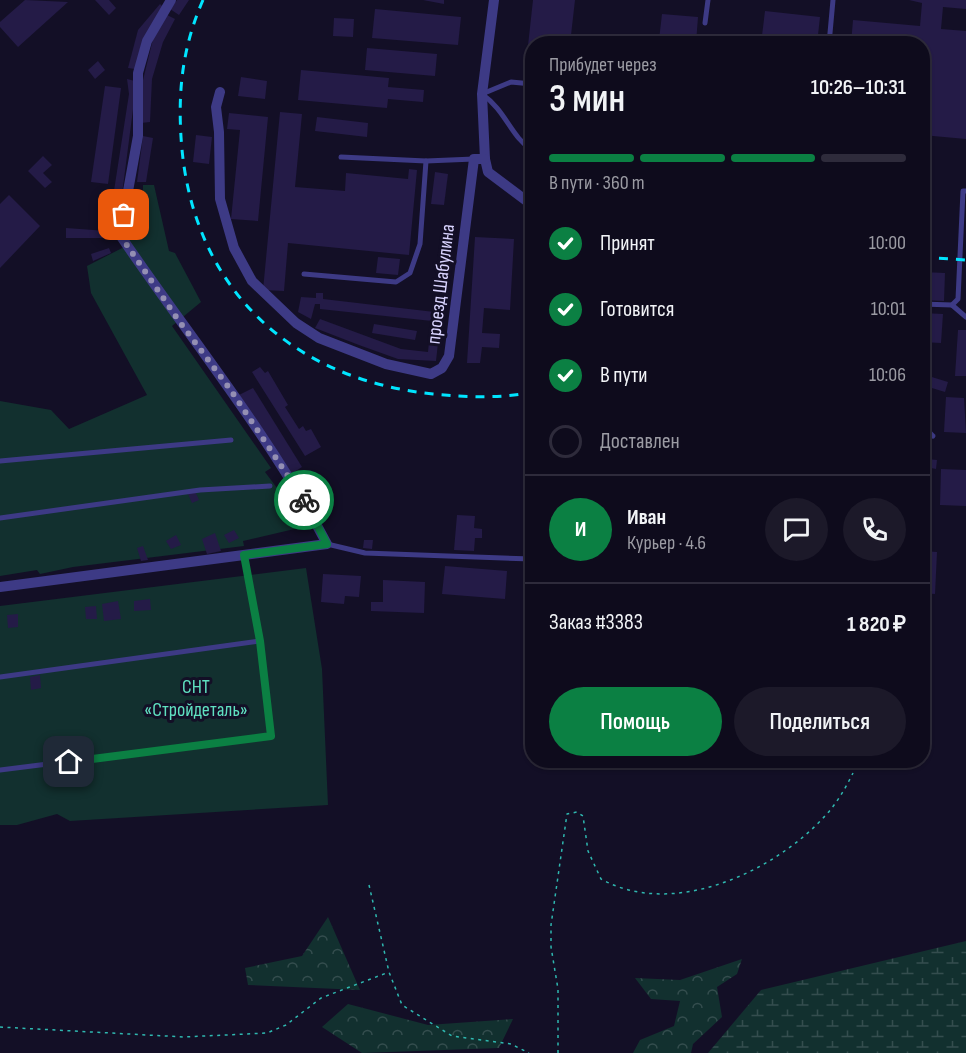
<!DOCTYPE html>
<html lang="ru">
<head>
<meta charset="utf-8">
<style>
  :root { --surface:#0e0b1c; --page:#1c1929; --text:#f1f3f6; --muted:#9b9ba3; --line:#2e2b3b; --accent:#0b8043 }
  body { margin:0; font-family:"Sofia Sans Condensed",sans-serif; background:var(--page); color:var(--text); height:100vh; display:flex; flex-direction:column; font-size:22px; white-space:nowrap }
  * { box-sizing:border-box; margin:0 }
  p { font-size:20px; color:var(--muted) }
  .icon { flex:none; width:33px; height:33px; fill:none; stroke:currentColor; stroke-width:2; stroke-linecap:round; stroke-linejoin:round }
  .map { position:relative; flex:1; overflow:hidden }
  .details { position:absolute; left:525px; top:36px; width:405px; height:732px; display:flex; flex-direction:column; background:var(--surface); border-radius:24px; box-shadow:0 2px 4px #0004,0 0 0 2px var(--line) }
  .details>* { flex:none }
  .pin { position:absolute; display:grid; place-items:center; width:51px; height:51px; color:#fff; margin:-26px; border-radius:12px; box-shadow:0 3px 9px #0006 }
  .courier { position:absolute; display:grid; place-items:center; width:60px; height:60px; margin:-30px; border:4px solid #0b8043; border-radius:50%; background:#fff; color:#222; box-shadow:0 2px 8px #0007 }
  .summary em { font-style:normal; font-weight:600 }
  .summary div { display:flex; flex-direction:column-reverse }
  .summary { display:flex; align-items:center; justify-content:space-between; height:102px; padding:0 24px }
  h1 { font-size:39px; font-weight:600; line-height:45px }
  .bar { display:grid; grid-template-columns:repeat(4,1fr); gap:9px 6px; align-content:center; height:72px; padding:0 24px }
  .bar i { height:8px; border-radius:4px; background:var(--line) }
  .bar .current { background:var(--accent) }
  .bar p { grid-column:span 4 }
  .line { display:flex; align-items:center; gap:15px; padding:0 24px; border-top:2px solid var(--line) }
  .line div { flex:1 }
  .round { display:grid; place-items:center; flex:none; width:63px; height:63px; border-radius:32px; background:var(--page) }
  ol { padding:0 24px; list-style:none }
  li { display:flex; align-items:center; gap:18px; height:66px }
  li p { margin-inline-start:auto }
  li .icon { padding:6px; border-radius:50%; background:var(--accent); color:#fff; stroke-width:4 }
  li:last-child { color:var(--muted) }
  li i { width:33px; height:33px; border:3px solid var(--line); border-radius:50% }
  .primary-button { display:flex; gap:12px; margin-top:auto; padding:12px 24px }
  .primary-button a { flex:1; height:69px; border-radius:36px; background:var(--accent); color:#fff; font-size:24px; font-weight:600; line-height:69px; text-align:center }
  .primary-button a+a { background:var(--page); color:var(--text) }
  .map>svg:first-child { display:block }
  .forest { fill:url(#forest-crowns) }
  .wetland { fill:url(#wetland-marsh) }
  .green { fill:#12302f }
  .building { fill:#241b47 }
  .lines { fill:none; stroke-linecap:round; stroke-linejoin:round }
  .path { stroke:#2fb8b0; stroke-width:1.5; stroke-dasharray:3 4.5; stroke-linecap:butt }
  .service { stroke:#3d3a85; stroke-width:5 }
  .minor { stroke:#3d3a85; stroke-width:10 }
  .rail { stroke:#00e5ff; stroke-width:3; stroke-dasharray:9 8; stroke-linecap:butt }
  .done { stroke:#948fb3; stroke-width:6; stroke-dasharray:0 10.8 }
  .route { stroke:#0b8043; stroke-width:8 }
  .labels { text-anchor:middle; stroke-width:6; stroke-linejoin:round; paint-order:stroke }
  .street-label { font-size:20px; fill:#d9d4ff; stroke:#130f26 }
  .park-label { font-size:20px; fill:#5fe0c0; stroke:#130f26 }
</style>
</head>
<body>
<div class="map">
<svg width="966" height="1053" viewBox="0 0 966 1053">
  <defs>
    <pattern id="forest-crowns" width="20" height="18" patternUnits="userSpaceOnUse" patternTransform="scale(1.5)"><rect width="20" height="18" fill="#12302f"/><path d="M2 6a3 3 0 1 1 6 0M12 15a3 3 0 1 1 6 0" fill="none" stroke="#344d4e"/></pattern>
    <pattern id="wetland-marsh" width="20" height="14" patternUnits="userSpaceOnUse" patternTransform="scale(1.5)"><rect width="20" height="14" fill="#12302f"/><path d="M1 5h8M5 5V1M11 12h8M15 12V8" fill="none" stroke="#344d4e"/></pattern>
  </defs>
  <rect width="100%" height="100%" fill="#130f26"/>
  <g class="forest">
    <path d="M328 917 360 990 248 985 245 968 302 956Z"/>
    <path d="M742 959 737 974 717 987 722 1017 693 1044 691 1053H633L640 1040 674 1026 680 1001 651 999 635 978 680 980Z"/>
    <path d="M348 1004 428 1025 513 1019 499 1048 362 1053 322 1027Z"/>
  </g>
  <path class="wetland" d="M966 941V1053H708L761 990Z"/>
  <g class="green">
    <path d="M143 185H154L169 251 175 253 201 302 172 326 271 468 265 472 301 520 303 527 243 541 244 546 73 567 40 574 37 570 0 576V401L51 410 69 429 147 395 91 293 87 266 128 245 124 223 129 198 143 197Z"/>
    <path d="M306 568 322 669 328 805 70 821 57 814 17 825H0V606Z"/>
  </g>
  <g class="building">
    <path d="M25 0 68 2 18 47 0 27V22Z"/>
    <path d="M95 0H109L116 8 109 15Z"/>
    <path d="M177 0H189L179 15 170 9Z"/>
    <path d="M423 0H444V4Z"/>
    <path d="M533 0H575L570 44H532V74L525 73Z"/>
    <path d="M909 0H966V9L943 7 941 29 966 31V139L922 135V44H851L853 20 920 26 922 3Z"/>
    <path d="M160 4 164 8 135 69 128 68 138 30Z"/>
    <path d="M375 9 461 17 458 45 372 38Z"/>
    <path d="M765 11 820 17 817 44H761Z"/>
    <path d="M662 14 698 17 696 43 659 40Z"/>
    <path d="M167 15 175 19 163 42 152 79 150 122 141 123 143 80 153 39Z"/>
    <path d="M334 18 354 19 353 37 333 36Z"/>
    <path d="M367 48 437 54 435 76 365 70Z"/>
    <path d="M98 61 105 70 95 79 88 70Z"/>
    <path d="M301 70 389 78 388 87 424 90 423 102 388 99 387 108 298 100Z"/>
    <path d="M241 77 267 81 265 99 238 96Z"/>
    <path d="M127 79 135 81V94L118 225 109 223 129 94Z"/>
    <path d="M105 86 121 88 108 184 91 182Z"/>
    <path d="M280 112 302 114 295 187 345 191 346 173 408 179 409 169 417 170 409 255 288 243 284 291 263 290Z"/>
    <path d="M229 113 268 117 258 221 231 219 240 130 227 129Z"/>
    <path d="M317 117 368 123 367 137 315 131Z"/>
    <path d="M196 135 212 137 209 164 193 162Z"/>
    <path d="M143 136 153 138 146 182H137Z"/>
    <path d="M43 156 52 165 43 173 52 182 45 188 28 171Z"/>
    <path d="M435 172 448 174 444 205 431 204Z"/>
    <path d="M9 195 40 226 0 268V204Z"/>
    <path d="M66 228 107 231 106 238H66Z"/>
    <path d="M475 237 514 239 510 310 484 308 482 333 500 334 499 348 482 347 480 363H467Z"/>
    <path d="M109 248 111 253 93 261 91 254Z"/>
    <path d="M532 251V272L524 267Z"/>
    <path d="M378 257 400 259 398 275 376 273Z"/>
    <path d="M922 272 945 273 944 301 922 300Z"/>
    <path d="M316 293H323V299L443 313 441 328 432 326V321L320 309V304H315L311 319 298 312 301 297 316 298Z"/>
    <path d="M922 313 943 314 941 343 922 342Z"/>
    <path d="M320 319 401 349 428 352 430 333 439 334 436 361 398 359 359 345 315 328Z"/>
    <path d="M374 324 417 331 415 340 372 333Z"/>
    <path d="M958 330H966V376H955Z"/>
    <path d="M260 367 265 373 268 371 288 405 285 407 299 429 303 426 306 431 311 429 321 447 305 456 252 372Z"/>
    <path d="M922 374 948 382 945 392 922 385Z"/>
    <path d="M253 388 302 467 285 478 235 397Z"/>
    <path d="M946 397 964 398 966 433 944 432Z"/>
    <path d="M927 459 937 460 936 469 926 467Z"/>
    <path d="M941 469 966 470V506L940 505Z"/>
    <path d="M195 491 199 500 192 503 188 494Z"/>
    <path d="M457 515 475 516 474 528 482 529V538H475L474 551 454 550Z"/>
    <path d="M234 530 239 538 229 543 224 535Z"/>
    <path d="M215 533 221 551 207 554 202 539Z"/>
    <path d="M176 535 181 545 171 549 166 541Z"/>
    <path d="M364 540H373L372 549 363 548Z"/>
    <path d="M143 546 148 560 141 561 137 548Z"/>
    <path d="M922 551 937 552 935 594 922 593Z"/>
    <path d="M445 566 507 571 505 599 442 594Z"/>
    <path d="M323 574 361 576 359 597 345 596 344 604 321 602Z"/>
    <path d="M383 580 425 582 424 613 371 611V602H383Z"/>
    <path d="M150 599 151 610 134 611V601Z"/>
    <path d="M118 601 121 619 104 621 102 604Z"/>
    <path d="M96 606 97 619H86L85 607Z"/>
    <path d="M18 614V627L8 628 7 615Z"/>
    <path d="M40 675 41 688 31 690 30 677Z"/>
  </g>
  <g class="lines">
    <g class="path">
      <path d="M369 885 389 972 402 1005 452 1036 511 1044 529 1053"/>
      <path d="M0 1027 184 1037 267 1033 286 1025 321 998 389 972"/>
      <path d="M558 1053V989L551 947V925L567 814 577 812 583 816 588 851 601 879C673 919 774 872 825 816 837 803 845 789 853 773"/>
    </g>
    <g class="service">
      <path d="M705 23 708 0"/>
      <path d="M829 44 833 0"/>
      <path d="M482 94C506 111 511 137 532 150"/>
      <path d="M482 94 511 82 532 84"/>
      <path d="M341 157 426 161 474 159"/>
      <path d="M304 274 396 282 410 273 420 244 426 161"/>
      <path d="M922 304 952 305 958 299 963 191H966"/>
      <path d="M952 305 966 317"/>
      <path d="M922 369H923"/>
      <path d="M922 425 933 436"/>
      <path d="M0 461 231 440"/>
      <path d="M0 518 200 490 270 486"/>
      <path d="M327 544 365 553 532 559"/>
      <path d="M0 677 260 641 244 555"/>
      <path d="M0 770 271 736 260 641"/>
    </g>
    <g class="minor">
      <path d="M494 0 482 94 485 159 488 172 532 205"/>
      <path d="M220 92 216 107 219 132 220 199 234 248 252 281 296 323 319 338 386 364 431 374 442 368 449 356 474 159H485"/>
      <path d="M0 587 327 544C269 434 190 338 120 235L138 136V73L147 41 171 0"/>
    </g>
    <g class="rail">
      <path d="M203 0C183 46 178 88 181 137 190 285 288 379 433 394 467 397 499 399 532 392"/>
      <path d="M922 257 966 260"/>
    </g>
  </g>
  <g class="lines">
    <path class="done" d="M124 215 120 235 179 321 230 389 304 500"/>
    <path class="route" d="M69 762 271 736 260 641 244 555 327 544 304 500"/>
  </g>
  <g class="labels">
    <g class="street-label">
      <text transform="translate(440 284) rotate(-83)" y="7">проезд Шабулина</text>
    </g>
    <g class="park-label">
      <text x="196" y="693">СНТ<tspan x="196" dy="23">«Стройдеталь»</tspan></text>
    </g>
  </g>
</svg>
<div class="pin" style="left:124px;top:215px;background:#ea580c"><svg class="icon" aria-label="bag" viewBox="0 0 24 24"><path d="M5 8h14l-1 12H6zM9 8a3 3 0 0 1 6 0"/></svg></div>
<div class="pin" style="left:69px;top:762px;background:#1f2937"><svg class="icon" aria-label="home" viewBox="0 0 24 24"><path d="M3 11l9-7 9 7M6 9v11h12V9"/></svg></div>
<div class="courier" style="left:304px;top:500px"><svg class="icon" aria-label="bike" viewBox="0 0 24 24"><circle cx="6" cy="16" r="4"/><circle cx="18" cy="16" r="4"/><path d="M6 16l4-8h5l3 8M10 8l3 8H6M13 5h3"/></svg></div>
<section class="details">
<div class="summary"><div><h1>3 мин</h1><p>Прибудет через</p></div><em>10:26–10:31</em></div>
<div class="bar"><i class="current"></i><i class="current"></i><i class="current"></i><i></i><p>В пути · 360 m</p></div>
<ol>
<li><svg class="icon" aria-label="check" viewBox="0 0 24 24"><path d="M5 12l5 5 9-10"/></svg>Принят<p>10:00</p></li>
<li><svg class="icon" aria-label="check" viewBox="0 0 24 24"><path d="M5 12l5 5 9-10"/></svg>Готовится<p>10:01</p></li>
<li><svg class="icon" aria-label="check" viewBox="0 0 24 24"><path d="M5 12l5 5 9-10"/></svg>В пути<p>10:06</p></li>
<li><i></i>Доставлен</li>
</ol>
<div class="line" style="height:108px"><b class="round" style="background:var(--accent);color:#fff">И</b><div><b>Иван</b><p>Курьер · 4.6</p></div><a class="round"><svg class="icon" aria-label="chat" viewBox="0 0 24 24"><path d="M4 5h16v11H9l-5 4z"/></svg></a><a class="round"><svg class="icon" aria-label="phone" viewBox="0 0 24 24"><path d="M5 4h4l2 5-3 2q2 4 5 5l2-3 5 2v4C11 20 4 13 5 4z"/></svg></a></div>
<div class="line" style="height:78px"><div>Заказ #3383</div><b>1 820 ₽</b></div>
<div class="primary-button"><a>Помощь</a><a>Поделиться</a></div>
</section>
</div>
</body>
</html>
